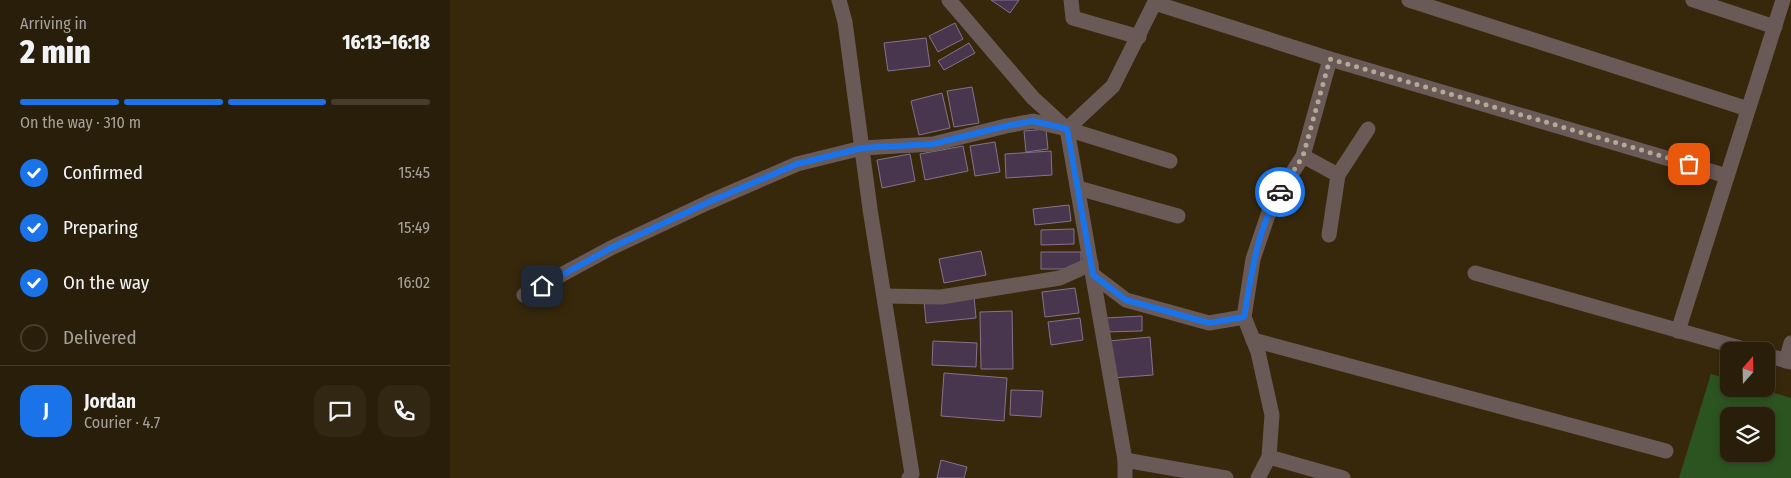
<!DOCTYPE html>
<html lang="en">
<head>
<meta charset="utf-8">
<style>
  :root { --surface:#291e09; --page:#312712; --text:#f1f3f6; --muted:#a5a29c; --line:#453c2a; --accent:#1a73e8 }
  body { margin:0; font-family:"Fira Sans Condensed",sans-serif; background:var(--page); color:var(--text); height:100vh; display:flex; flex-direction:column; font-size:19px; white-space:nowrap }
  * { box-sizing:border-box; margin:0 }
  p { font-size:16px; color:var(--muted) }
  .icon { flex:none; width:28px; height:28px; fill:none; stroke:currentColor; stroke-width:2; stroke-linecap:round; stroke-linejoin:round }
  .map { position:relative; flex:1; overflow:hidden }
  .sheet { display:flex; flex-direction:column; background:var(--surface); width:450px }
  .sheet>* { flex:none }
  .needle { width:32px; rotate:20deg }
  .fabs { position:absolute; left:1270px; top:342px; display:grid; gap:10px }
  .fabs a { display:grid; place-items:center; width:55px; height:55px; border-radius:10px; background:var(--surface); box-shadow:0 2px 8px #0003,0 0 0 1px var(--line); font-size:25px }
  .pin { position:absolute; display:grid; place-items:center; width:42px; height:42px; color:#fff; margin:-21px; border-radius:10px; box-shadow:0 2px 8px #0006 }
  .courier { position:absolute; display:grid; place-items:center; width:50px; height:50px; margin:-25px; border:4px solid #1a73e8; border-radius:50%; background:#fff; color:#222; box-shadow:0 1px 6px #0007 }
  .headline em { font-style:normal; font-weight:800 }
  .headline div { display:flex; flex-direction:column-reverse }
  .headline { display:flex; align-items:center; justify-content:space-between; height:85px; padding:0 20px }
  h1 { font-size:32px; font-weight:800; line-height:38px }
  .bar { display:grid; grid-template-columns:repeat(4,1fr); gap:8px 5px; align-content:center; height:60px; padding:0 20px }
  .bar i { height:6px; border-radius:4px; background:var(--line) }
  .bar .current { background:var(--accent) }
  .bar p { grid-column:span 4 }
  .line { display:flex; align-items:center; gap:12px; padding:0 20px; border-top:1px solid var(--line) }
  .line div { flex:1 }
  .round { display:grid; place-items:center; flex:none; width:52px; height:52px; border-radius:15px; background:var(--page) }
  ol { padding:0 20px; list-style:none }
  li { display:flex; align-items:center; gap:15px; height:55px }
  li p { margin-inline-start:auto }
  li .icon { padding:5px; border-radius:50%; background:var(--accent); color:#fff; stroke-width:4 }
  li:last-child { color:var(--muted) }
  li i { width:28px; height:28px; border:2px solid var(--line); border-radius:50% }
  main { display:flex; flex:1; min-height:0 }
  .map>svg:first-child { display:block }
  .green { fill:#2c5420; fill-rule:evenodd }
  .building { fill:#48364f; stroke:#85718c }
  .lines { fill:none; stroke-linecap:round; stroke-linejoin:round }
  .minor { stroke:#695957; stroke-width:15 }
  .done { stroke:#b4a994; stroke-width:5; stroke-dasharray:0 9 }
  .route { stroke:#1a73e8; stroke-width:6 }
</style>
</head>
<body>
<main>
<section class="sheet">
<div class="headline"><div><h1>2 min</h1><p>Arriving in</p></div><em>16:13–16:18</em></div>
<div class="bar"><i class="current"></i><i class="current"></i><i class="current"></i><i></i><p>On the way · 310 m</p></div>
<ol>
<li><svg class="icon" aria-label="check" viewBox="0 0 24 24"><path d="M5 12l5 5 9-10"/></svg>Confirmed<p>15:45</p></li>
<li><svg class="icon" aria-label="check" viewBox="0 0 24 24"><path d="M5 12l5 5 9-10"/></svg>Preparing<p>15:49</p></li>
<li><svg class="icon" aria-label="check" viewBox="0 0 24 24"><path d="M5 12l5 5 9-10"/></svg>On the way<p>16:02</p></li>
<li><i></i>Delivered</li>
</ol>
<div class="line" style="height:90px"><b class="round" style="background:var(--accent);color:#fff">J</b><div><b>Jordan</b><p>Courier · 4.7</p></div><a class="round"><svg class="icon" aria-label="chat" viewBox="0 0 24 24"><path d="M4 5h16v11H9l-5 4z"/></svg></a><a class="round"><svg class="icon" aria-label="phone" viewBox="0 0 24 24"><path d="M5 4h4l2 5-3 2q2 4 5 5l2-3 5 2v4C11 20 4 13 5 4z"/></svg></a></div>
</section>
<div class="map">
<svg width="1341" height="478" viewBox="0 0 1341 478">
  <rect width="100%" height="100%" fill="#37280c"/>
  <path class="green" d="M1261 374 1279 379V389H1311L1341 398V478H1229ZM1279 416H1316V454H1279Z"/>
  <g class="building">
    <path d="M541 0H569L560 13Z"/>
    <path d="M505 23 513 39 488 52 479 36Z"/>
    <path d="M476 38 480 66 438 71 434 43Z"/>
    <path d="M519 43 525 53 494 70 488 61Z"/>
    <path d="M522 87 529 123 504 127 497 91Z"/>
    <path d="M492 93 500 128 469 135 461 101Z"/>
    <path d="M596 129 598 149 576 152 574 131Z"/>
    <path d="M545 142 550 172 525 176 520 146Z"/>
    <path d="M513 146 518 171 475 180 470 154Z"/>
    <path d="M601 151 602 175 556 178 555 154Z"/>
    <path d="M460 154 465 181 432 188 427 160Z"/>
    <path d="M619 205 621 221 585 225 583 209Z"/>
    <path d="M624 229V244L591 245V230Z"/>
    <path d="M531 251 536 275 494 283 489 259Z"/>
    <rect x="591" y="252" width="40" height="17"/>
    <path d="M625 288 629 313 595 317 592 292Z"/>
    <path d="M524 296 526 318 476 323 474 300Z"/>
    <path d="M562 311 563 369H531L530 312Z"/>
    <path d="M692 316V331L655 332V318Z"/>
    <path d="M630 318 633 340 601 345 598 322Z"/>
    <path d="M700 337 703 375 662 378 659 341Z"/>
    <path d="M483 341 527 343 526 367 482 365Z"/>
    <path d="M494 373 557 378 554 421 491 416Z"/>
    <path d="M561 390 593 391 591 417 560 415Z"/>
    <path d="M491 460 517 467 514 478H487Z"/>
  </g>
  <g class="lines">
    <g class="minor">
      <path d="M389 0 395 22 420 209 462 474 459 478"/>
      <path d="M499 0 583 98 617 129 675 460"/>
      <path d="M621 0 623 18 689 37"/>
      <path d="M959 0 1298 109"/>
      <path d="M1243 0 1325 27"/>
      <path d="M705 3 880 59 1277 176"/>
      <path d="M617 129 663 86 706 0"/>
      <path d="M853 156 888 175 879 235"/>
      <path d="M888 175 918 129"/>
      <path d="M628 188 728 216"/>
      <path d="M1025 273 1301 351"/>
      <path d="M643 275 676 300 759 323 794 317"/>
      <path d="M74 295 161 248 259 202 347 164 412 148 483 144 556 126 583 121 617 129 720 161"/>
      <path d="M434 296 491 297 610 278 641 264"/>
      <path d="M1228 331 1333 0"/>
      <path d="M803 340 1216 451"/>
      <path d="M1316 355 1341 362"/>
      <path d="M1336 361 1341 343"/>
      <path d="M819 457 893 478"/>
      <path d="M675 478V460L776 478"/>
      <path d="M808 478 819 457 822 415 808 352 794 317 803 259 821 206 853 156 880 59"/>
    </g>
  </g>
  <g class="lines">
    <path class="done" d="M830 192 853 156 880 59 1239 164"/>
    <path class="route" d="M92 286 161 248 259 202 347 164 412 148 483 144 556 126 583 121 617 129 643 275 676 300 759 323 794 317C802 274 806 230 830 192"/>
  </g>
</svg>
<div class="fabs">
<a><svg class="needle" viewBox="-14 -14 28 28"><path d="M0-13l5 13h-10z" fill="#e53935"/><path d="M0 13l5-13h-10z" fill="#a5a29c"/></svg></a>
<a><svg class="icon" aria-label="layers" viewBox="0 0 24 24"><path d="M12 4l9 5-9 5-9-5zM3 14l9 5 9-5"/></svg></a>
</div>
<div class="pin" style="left:1239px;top:164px;background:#ea580c"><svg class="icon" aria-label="bag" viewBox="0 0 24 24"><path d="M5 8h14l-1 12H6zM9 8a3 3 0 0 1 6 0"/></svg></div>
<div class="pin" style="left:92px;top:286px;background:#1f2937"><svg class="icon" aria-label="home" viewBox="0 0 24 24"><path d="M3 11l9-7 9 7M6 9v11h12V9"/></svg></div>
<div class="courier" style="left:830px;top:192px"><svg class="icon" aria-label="car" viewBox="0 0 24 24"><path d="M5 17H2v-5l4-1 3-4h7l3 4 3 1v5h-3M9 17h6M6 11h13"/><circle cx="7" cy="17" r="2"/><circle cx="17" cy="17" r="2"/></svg></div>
</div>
</main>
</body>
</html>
